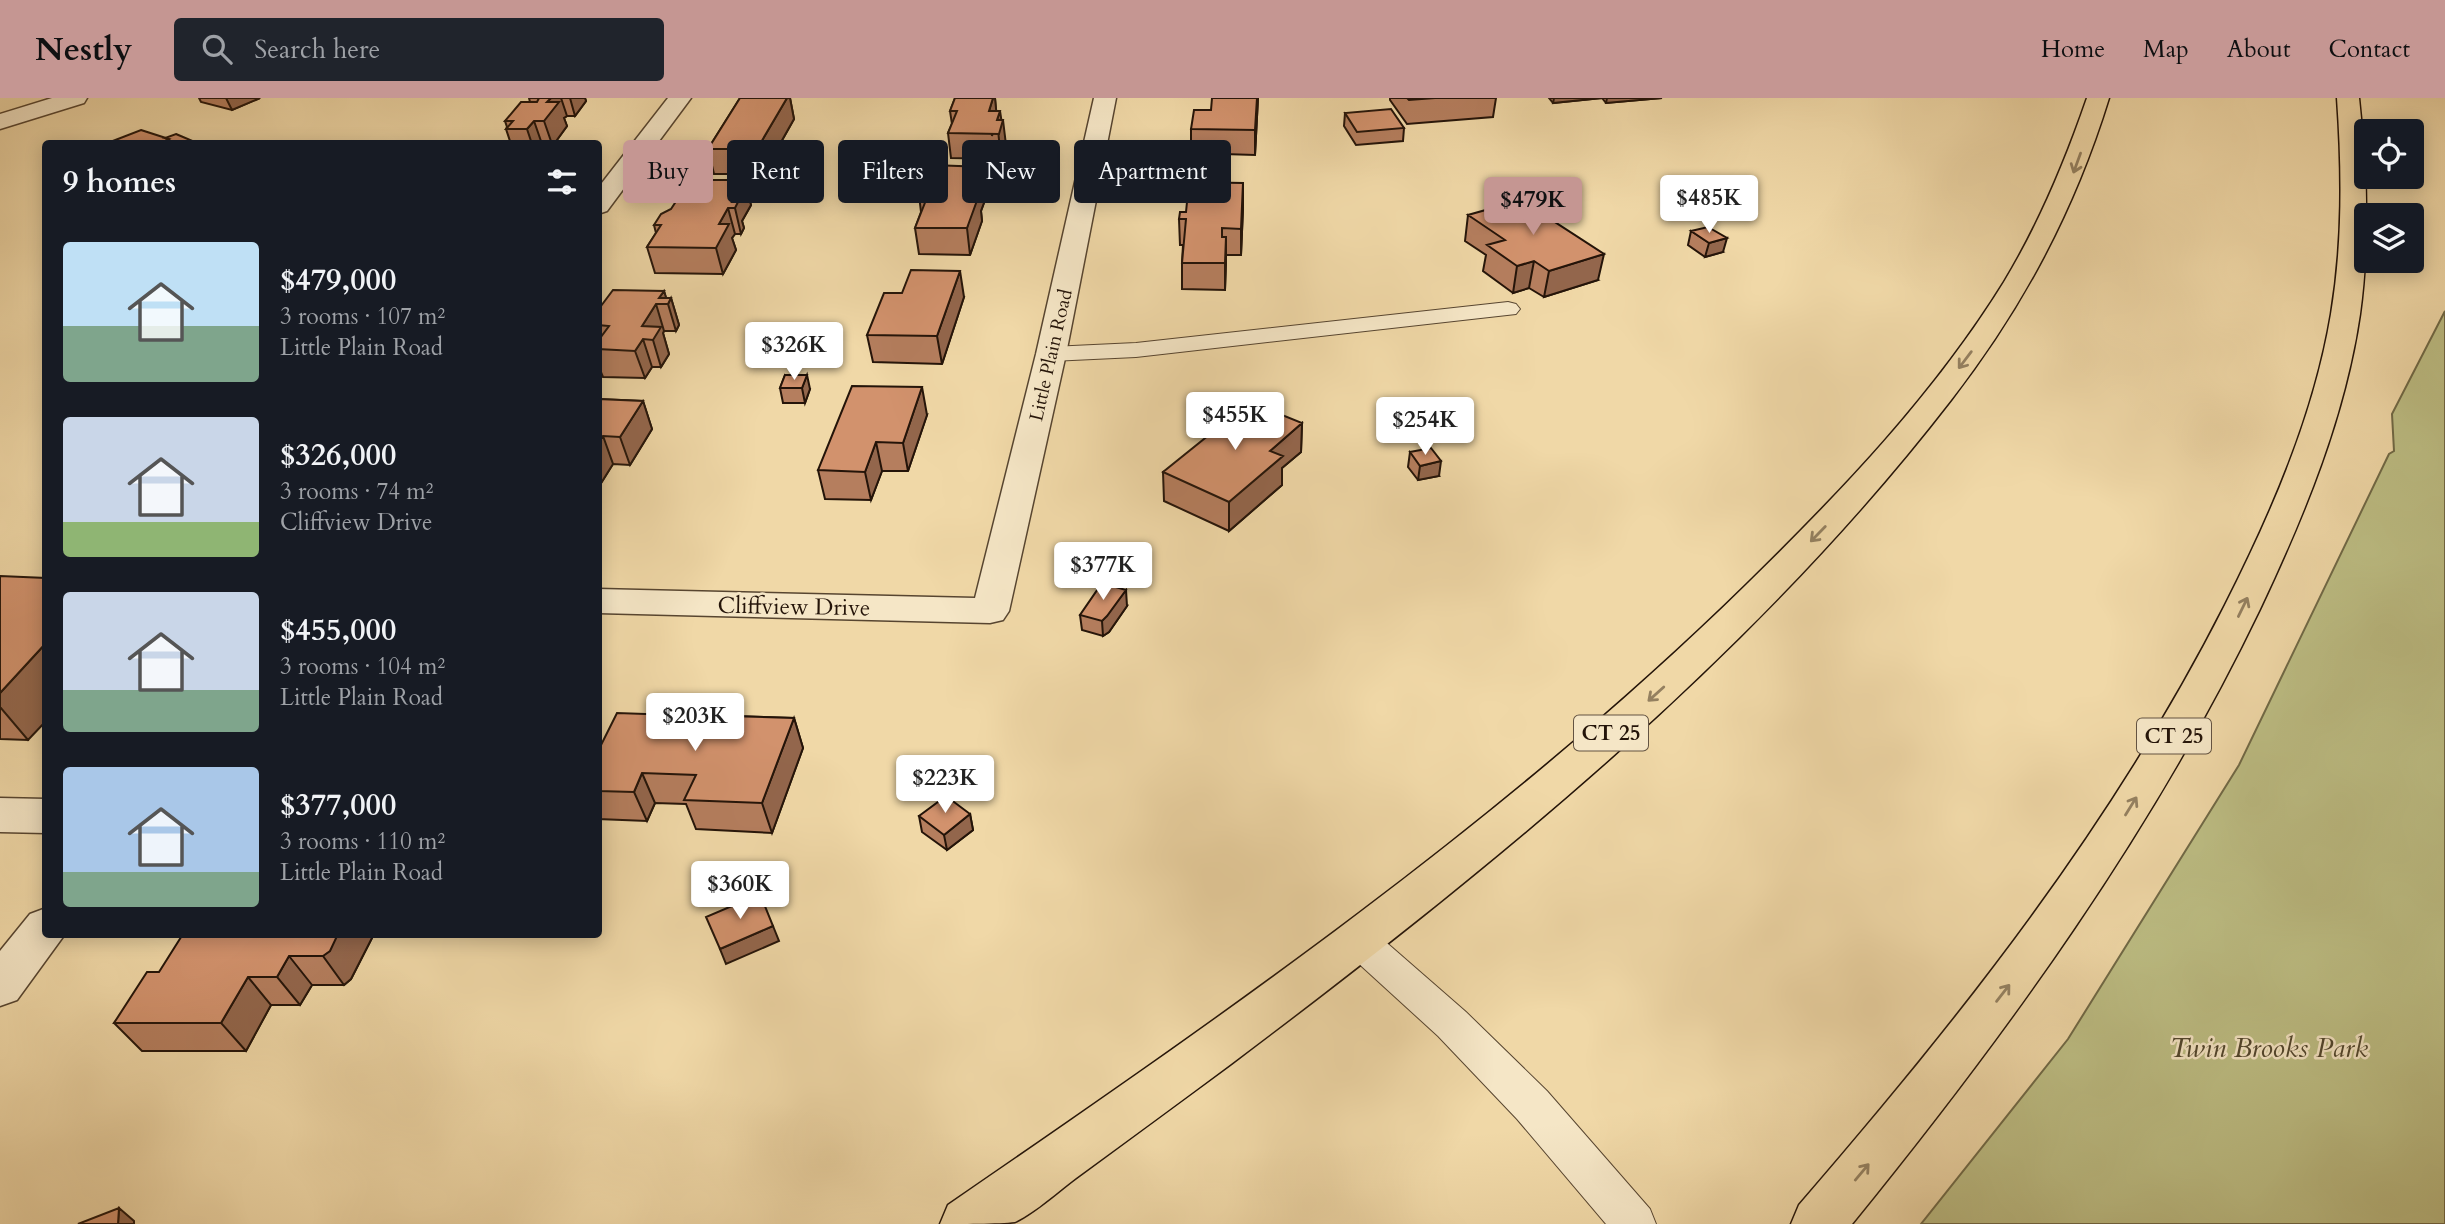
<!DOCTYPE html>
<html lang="en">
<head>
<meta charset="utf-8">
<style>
  :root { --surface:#171b24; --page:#20242c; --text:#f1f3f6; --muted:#9ea1a6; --accent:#c59692 }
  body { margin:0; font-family:Cardo,serif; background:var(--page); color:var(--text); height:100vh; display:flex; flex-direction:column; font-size:26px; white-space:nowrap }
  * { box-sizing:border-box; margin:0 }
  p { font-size:23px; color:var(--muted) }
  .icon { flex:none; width:38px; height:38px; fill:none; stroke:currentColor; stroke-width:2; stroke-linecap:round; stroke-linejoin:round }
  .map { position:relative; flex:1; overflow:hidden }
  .drawer { position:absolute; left:42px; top:42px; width:560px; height:798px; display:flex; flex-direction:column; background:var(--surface); border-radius:7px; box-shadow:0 4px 18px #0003 }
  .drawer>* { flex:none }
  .banner { position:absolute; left:623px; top:42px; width:665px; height:63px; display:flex; gap:14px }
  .fabs { position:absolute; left:2354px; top:21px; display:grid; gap:14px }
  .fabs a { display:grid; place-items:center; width:70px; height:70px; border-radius:7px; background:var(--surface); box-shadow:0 4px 18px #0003; font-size:35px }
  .price { position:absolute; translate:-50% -60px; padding:0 16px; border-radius:7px; background:#fff; color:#222; font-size:23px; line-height:46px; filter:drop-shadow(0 2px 4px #0008) }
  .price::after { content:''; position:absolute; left:50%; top:42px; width:21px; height:16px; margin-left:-10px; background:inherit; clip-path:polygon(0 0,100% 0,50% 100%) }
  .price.active { background:var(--accent); color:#111 }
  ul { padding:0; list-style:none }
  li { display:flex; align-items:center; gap:21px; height:175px; padding:0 21px }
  li span { display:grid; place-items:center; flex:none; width:196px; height:140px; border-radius:7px; color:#555 }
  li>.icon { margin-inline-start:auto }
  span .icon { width:84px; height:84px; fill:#fffc; stroke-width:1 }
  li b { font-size:30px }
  h2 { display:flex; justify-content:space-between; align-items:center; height:84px; padding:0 21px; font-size:30px }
  .tag { padding:0 24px; border-radius:7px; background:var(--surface); box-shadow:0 4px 18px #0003; font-size:24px; line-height:63px }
  .tag.active { background:var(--accent); color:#111 }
  header { display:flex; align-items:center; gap:42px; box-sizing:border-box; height:98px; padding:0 35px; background:var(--accent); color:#111 }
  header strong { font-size:33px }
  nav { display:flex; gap:38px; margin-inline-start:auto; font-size:24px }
  .search { width:490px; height:63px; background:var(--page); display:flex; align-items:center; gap:18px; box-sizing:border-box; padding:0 24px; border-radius:7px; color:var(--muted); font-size:26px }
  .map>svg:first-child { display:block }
  .green { fill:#bdbe84; stroke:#706946; stroke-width:2 }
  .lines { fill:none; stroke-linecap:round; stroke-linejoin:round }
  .lane-casing { stroke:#574530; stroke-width:2 }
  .street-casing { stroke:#574530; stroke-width:3 }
  .highway-casing { stroke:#241409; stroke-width:3 }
  .lane { fill:#f5e6c6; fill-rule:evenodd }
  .street { fill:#f5e6c6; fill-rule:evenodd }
  .highway { fill:#f0d8a7; fill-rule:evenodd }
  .wall { fill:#b57e5e; stroke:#241409; stroke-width:2 }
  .shaded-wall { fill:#93664c; stroke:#241409; stroke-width:2 }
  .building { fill:#d2926d; stroke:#241409; stroke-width:2 }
  .oneway { stroke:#948060 }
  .labels { text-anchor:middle; stroke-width:5; stroke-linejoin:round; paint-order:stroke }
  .far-street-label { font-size:19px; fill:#241409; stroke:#f5e6c6 }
  .shield { fill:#f5e6c6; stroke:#635342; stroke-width:2 }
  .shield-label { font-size:21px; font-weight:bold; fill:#241409 }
  .street-label { font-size:23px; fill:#241409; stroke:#f5e6c6 }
  .near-park-label { font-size:28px; font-style:italic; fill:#52472e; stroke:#f5e6c6 }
</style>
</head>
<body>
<header>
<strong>Nestly</strong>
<div class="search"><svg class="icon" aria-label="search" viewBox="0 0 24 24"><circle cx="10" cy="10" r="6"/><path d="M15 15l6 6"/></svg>Search here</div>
<nav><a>Home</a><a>Map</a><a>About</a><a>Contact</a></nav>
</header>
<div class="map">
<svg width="2445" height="1126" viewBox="0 0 2445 1126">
  <rect width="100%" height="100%" fill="#f0d8a7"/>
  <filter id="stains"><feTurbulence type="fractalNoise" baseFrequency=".00286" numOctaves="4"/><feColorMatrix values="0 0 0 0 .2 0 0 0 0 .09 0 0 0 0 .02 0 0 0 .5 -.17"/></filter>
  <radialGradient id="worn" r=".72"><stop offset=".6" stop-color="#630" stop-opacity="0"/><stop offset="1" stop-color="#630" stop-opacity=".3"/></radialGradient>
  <path class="green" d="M2445 213V1126H1921L2068 941 2239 667 2389 356 2394 353 2392 316Z"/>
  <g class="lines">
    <defs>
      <path id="lane" d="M1508 204 1516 206 1520 211 1516 216 1136 259 1051 263 1042 261 1039 256 1042 251 1051 249 1136 245Z
        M1359 827 1372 832 1466 914 1547 993 1650 1111 1656 1126H1606L1517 1021 1438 938 1346 854 1340 843 1346 832Z"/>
      <path id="street" d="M52 0H87L84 5 0 31V16Z
        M668 0H691L607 113 598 116V90Z
        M1094 0H1116L1066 256 1009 513 1003 522 990 525 598 515V491L975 500 1036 256Z
        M0 700 46 701V735L0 734Z
        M46 810V836H65L17 902 0 908V853L30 816Z"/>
      <path id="highway" d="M2087 0H2109C2074 113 2023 209 1951 302 1751 561 1491 770 1231 966 1180 1004 1128 1042 1076 1080 1057 1094 1036 1114 1015 1124 1000 1126 958 1126 940 1126L948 1107C1226 916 1505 723 1747 486 1841 394 1934 297 2004 184 2039 126 2065 64 2087 0Z
        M2337 0H2359C2367 72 2370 144 2360 216 2345 319 2304 418 2260 511 2153 734 2008 934 1852 1126H1791L1799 1107C1960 921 2113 728 2225 507 2271 416 2314 318 2331 216 2343 144 2342 72 2337 0Z"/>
    </defs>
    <use href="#lane" class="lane-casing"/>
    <use href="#street" class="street-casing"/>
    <use href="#highway" class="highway-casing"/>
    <use href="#lane" class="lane"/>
    <use href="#street" class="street"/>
    <use href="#highway" class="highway"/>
  </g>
  <path class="wall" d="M199 0H260L232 12 201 4Z
    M529 0H585L586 3 575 18H567L564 20 567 28 554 46H511L506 31 507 29 505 23 530 4Z
    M740 0H790L794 21 763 76H714L708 51Z
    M955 0H995L996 13 1001 22 1006 47 1001 61 951 60 948 35 952 26 950 13Z
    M1258 0 1255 57 1191 55V31Z
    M1390 0H1496L1493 19 1407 26 1390 2Z
    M1549 0H1662L1606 5 1602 0 1553 5Z
    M1345 15 1404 30 1403 43 1356 47 1344 28Z
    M984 69 988 94 981 113 982 123 970 157 919 156 915 130 921 114 919 97Z
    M744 82 751 107 742 123 744 130 741 136H735L732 140 736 152 723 176 655 175 647 149 656 135 654 127Z
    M1243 110 1241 157H1226L1225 192 1182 191V165L1183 147H1180L1179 121 1186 114Z
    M1468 117 1598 182 1544 199 1529 190 1513 195 1483 173 1486 157 1465 143Z
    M1691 133 1723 154 1705 159 1688 147Z
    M664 193 666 200H671L679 227 676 233H664L663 235 669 256 661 269H652L645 280 603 279 598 267V212Z
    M902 195 964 199 942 266 873 264 867 237Z
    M785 277 810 291 805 305H783L780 290Z
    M598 301 643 303 652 331 630 367 613 366 598 390Z
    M927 317 908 373H882L871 402 825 401 818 372Z
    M1302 325 1301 354 1282 370V387L1229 433 1164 403 1163 374Z
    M1410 354 1439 378 1418 382 1408 369Z
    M0 478 28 642 0 641Z
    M1127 508 1109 534 1103 538 1082 532 1080 517Z
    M703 618H734L794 620 803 650 772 735 696 731 686 706 655 705 647 723 598 721V653Z
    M970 716 973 732 947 752 922 734 919 718Z
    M374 836 351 881 344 887H312L300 907H271L246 953H142L114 925 159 874Z"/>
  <path class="shaded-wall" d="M226 0H260L232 12Z
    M551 0H561L567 18 564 20 567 28 554 46H552L544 23 547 4Z
    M570 0H585L586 3 575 18Z
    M787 0H790L794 21 763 76 757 51Z
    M993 0H995L997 21 992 38 989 13Z
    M1257 0H1258L1255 57V32Z
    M1554 0H1602L1553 5Z
    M1607 0H1662L1606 5Z
    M1000 13 1002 26 1003 22 1006 47 1001 61 997 22Z
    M534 23 542 46H532L527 31Z
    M169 41 171 46H159Z
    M984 69 988 94 981 113 982 123 970 157 967 130 974 97Z
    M744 82 751 107 742 123 744 130 741 136 735 110 732 104Z
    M1243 85V110L1241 157V131Z
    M728 110 735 136 732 140 736 152 723 176 716 150 719 126Z
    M1226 139V166L1225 192V165Z
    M1727 140 1723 154 1705 159 1709 145Z
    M1604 156 1598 182 1544 199 1549 173Z
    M1534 163 1529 190 1513 195 1517 168Z
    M960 173 964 199 942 266 937 238Z
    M664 193 668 206 671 200 679 227 676 233 668 206 659 200Z
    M656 206 664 233 663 235 669 256 661 269 653 242 642 228Z
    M643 241 652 269 645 280 635 253Z
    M807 277 810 291 805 305 802 290Z
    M922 289 927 317 908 373 903 345Z
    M643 303 652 331 630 367 620 339Z
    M1302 325 1301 354 1282 370V387L1229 433V404L1270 353Z
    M603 338 613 366 598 390V345Z
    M876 344 882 373 871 402 865 374Z
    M1441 363 1439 378 1418 382 1420 368Z
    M1126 492 1127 508 1109 534 1103 538 1102 523Z
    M46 545V623L28 642 0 609V595Z
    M794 620 803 650 772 735 762 705Z
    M642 675 655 705 647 723 634 694Z
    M970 716 973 732 947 752 944 737Z
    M773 828 779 843 726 866 720 851Z
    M338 836H374L351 881 344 887 323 858Z
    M289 858 312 887 300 907 277 879Z
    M248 879 271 907 246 953 221 925Z
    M119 1110 134 1123V1126H118Z"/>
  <path class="building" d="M539 0H551L547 4H559L544 23H534L527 31H506L513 23H505L521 4H537Z
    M740 0H787L757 51H708Z
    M955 0H993L989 13H1000L997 22H1003L999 36 948 35 957 13H950Z
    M1212 0H1257L1255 32 1191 31 1194 12H1211Z
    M1407 0H1435L1409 2Z
    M1391 11 1404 30 1357 34 1345 15Z
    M141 32 169 41 159 46H105Z
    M176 36 195 44 191 46H171L169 41 165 40Z
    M932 67 984 69 974 97H979L967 130H915L928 97H919Z
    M690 82H744L732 104H738L735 110H728L719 126H729L716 150 647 149 661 127H654L661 116 671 111Z
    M1189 84 1243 85 1241 131 1222 130V139H1226L1225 165H1182L1186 121H1179L1180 114H1186Z
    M1521 102 1604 156 1549 173 1534 163 1517 168 1487 147 1505 142 1468 117Z
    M1708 129 1727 140 1709 145 1691 133Z
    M911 172 960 173 937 238 867 237 884 195H902Z
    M613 192 664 193 659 200H671L668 206H656L642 228 661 229 653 242 643 241 635 253 598 251V243L609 228 598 227V212Z
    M785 277H807L802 290H780Z
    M852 288 922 289 903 345 876 344 865 374 818 372Z
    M598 301 643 303 620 339 603 338 598 345Z
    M1250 304 1302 325 1270 353 1283 358 1229 404 1163 374Z
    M1431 350 1441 363 1420 368 1410 354Z
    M0 478 46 480V545L0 595Z
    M1102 485 1126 492 1107 518 1102 523 1080 517Z
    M706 610 732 611 729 618 794 620 762 705 684 702 696 677 642 675 634 694 598 693V653L617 615 703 618Z
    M946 698 970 716 944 737 919 718Z
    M760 796 773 828 720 851 706 819Z
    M183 836H338L330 853 323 858H289L277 879H248L221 925H114L147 874H159Z
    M119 1110 118 1126H78Z"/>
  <defs><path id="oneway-shaft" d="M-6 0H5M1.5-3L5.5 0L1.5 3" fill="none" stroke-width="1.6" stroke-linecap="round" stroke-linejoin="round" transform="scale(1.75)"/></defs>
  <g class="oneway">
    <use href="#oneway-shaft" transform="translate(2077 65) rotate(110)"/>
    <use href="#oneway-shaft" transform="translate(1965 262) rotate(127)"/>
    <use href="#oneway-shaft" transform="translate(1818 436) rotate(134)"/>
    <use href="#oneway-shaft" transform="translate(2243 509) rotate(-64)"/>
    <use href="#oneway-shaft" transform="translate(1656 596) rotate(138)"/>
    <use href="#oneway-shaft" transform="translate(2131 708) rotate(-58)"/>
    <use href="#oneway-shaft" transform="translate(2003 895) rotate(-52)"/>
    <use href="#oneway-shaft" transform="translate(1862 1074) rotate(-50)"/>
  </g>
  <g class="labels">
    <g class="far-street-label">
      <text transform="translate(1050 257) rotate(-77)" y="7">Little Plain Road</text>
    </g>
    <g class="shield">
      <rect x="1574" y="617.5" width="74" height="35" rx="5"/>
      <rect x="2137" y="620.5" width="74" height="35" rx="5"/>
    </g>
    <g class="shield-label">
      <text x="1611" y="642">CT 25</text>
      <text x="2174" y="645">CT 25</text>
    </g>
    <g class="street-label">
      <text transform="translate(794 508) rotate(1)" y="8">Cliffview Drive</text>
    </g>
    <g class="near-park-label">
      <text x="2269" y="959">Twin Brooks Park</text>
    </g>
  </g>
  <rect width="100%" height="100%" filter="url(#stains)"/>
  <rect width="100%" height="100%" fill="url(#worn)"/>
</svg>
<div class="fabs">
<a><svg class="icon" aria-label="locate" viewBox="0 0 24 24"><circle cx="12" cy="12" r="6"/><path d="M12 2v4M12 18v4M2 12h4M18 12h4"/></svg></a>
<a><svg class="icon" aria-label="layers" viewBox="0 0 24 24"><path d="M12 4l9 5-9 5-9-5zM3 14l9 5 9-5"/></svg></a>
</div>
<b class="price" style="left:1709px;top:137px">$485K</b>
<b class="price active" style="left:1533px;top:139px">$479K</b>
<b class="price" style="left:794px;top:284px">$326K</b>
<b class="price" style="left:1235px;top:354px">$455K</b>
<b class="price" style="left:1425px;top:359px">$254K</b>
<b class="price" style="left:1103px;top:504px">$377K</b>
<b class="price" style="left:695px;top:655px">$203K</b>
<b class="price" style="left:945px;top:717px">$223K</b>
<b class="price" style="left:740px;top:823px">$360K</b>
<div class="banner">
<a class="tag active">Buy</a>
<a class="tag">Rent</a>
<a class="tag">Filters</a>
<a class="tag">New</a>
<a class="tag">Apartment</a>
</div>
<section class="drawer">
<h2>9 homes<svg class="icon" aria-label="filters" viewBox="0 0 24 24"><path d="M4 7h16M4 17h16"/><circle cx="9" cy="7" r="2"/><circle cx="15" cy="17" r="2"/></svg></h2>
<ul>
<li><span style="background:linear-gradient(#bfe0f5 60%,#7fa58c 0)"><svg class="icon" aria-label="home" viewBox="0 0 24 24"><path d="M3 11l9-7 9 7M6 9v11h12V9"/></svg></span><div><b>$479,000</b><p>3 rooms · 107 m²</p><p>Little Plain Road</p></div></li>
<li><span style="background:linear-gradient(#c9d6e8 75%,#8fb573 0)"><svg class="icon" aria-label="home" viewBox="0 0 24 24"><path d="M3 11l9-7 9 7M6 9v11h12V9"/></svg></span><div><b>$326,000</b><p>3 rooms · 74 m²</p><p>Cliffview Drive</p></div></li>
<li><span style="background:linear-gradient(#c9d6e8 70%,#7fa58c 0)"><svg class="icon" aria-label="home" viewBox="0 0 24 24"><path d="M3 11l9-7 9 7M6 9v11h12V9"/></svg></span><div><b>$455,000</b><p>3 rooms · 104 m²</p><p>Little Plain Road</p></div></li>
<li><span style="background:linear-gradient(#a9c7e8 75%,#7fa58c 0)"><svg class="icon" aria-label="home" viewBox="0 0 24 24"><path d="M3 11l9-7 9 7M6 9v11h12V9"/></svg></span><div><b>$377,000</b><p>3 rooms · 110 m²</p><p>Little Plain Road</p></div></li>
</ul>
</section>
</div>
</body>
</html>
